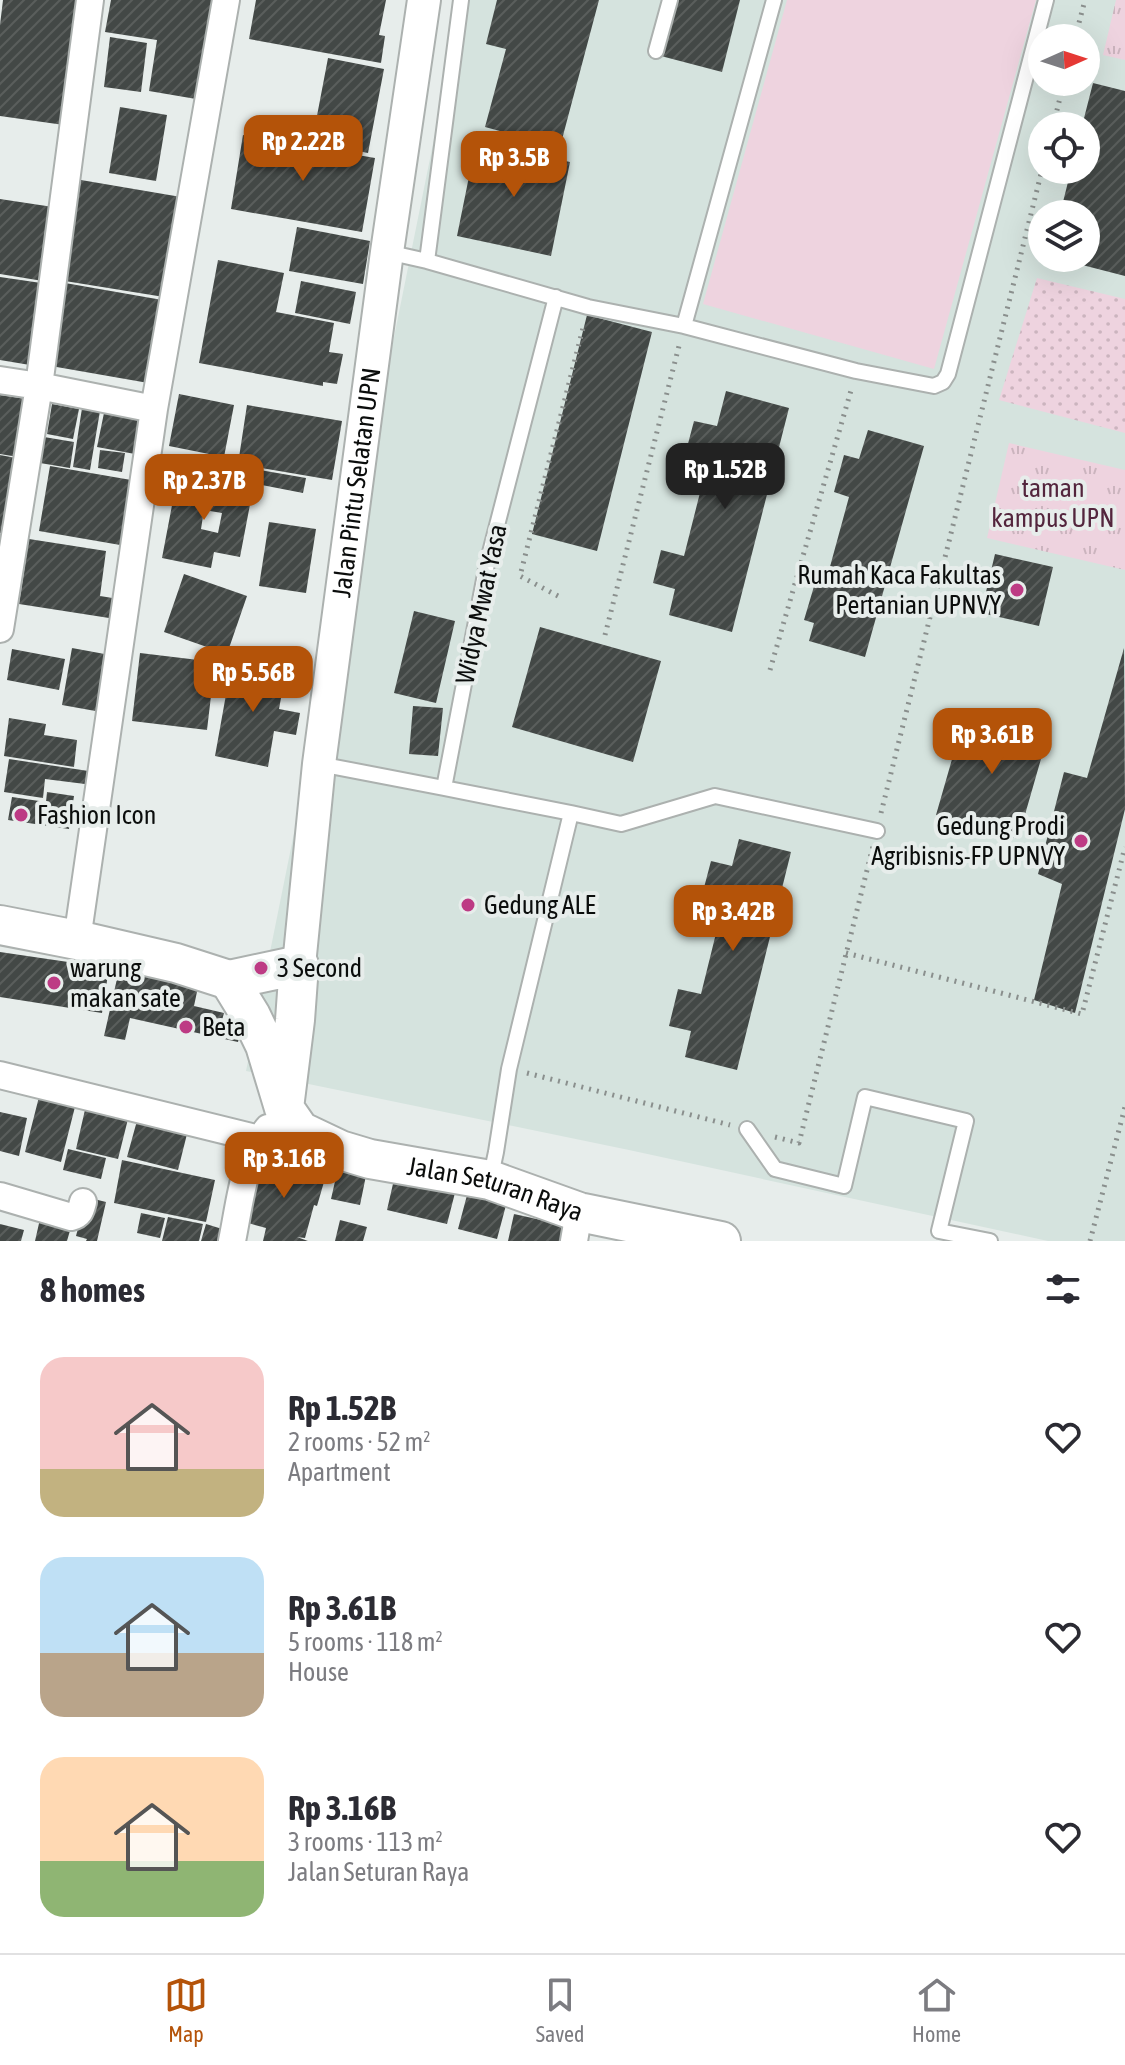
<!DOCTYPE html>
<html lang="en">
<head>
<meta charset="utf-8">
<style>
  :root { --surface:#fff; --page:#f2f2f3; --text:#2b2b33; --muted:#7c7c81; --line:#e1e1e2; --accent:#b45309 }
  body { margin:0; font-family:"Asap Condensed",sans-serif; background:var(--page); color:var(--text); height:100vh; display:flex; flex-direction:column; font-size:30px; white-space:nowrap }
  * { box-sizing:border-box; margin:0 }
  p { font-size:26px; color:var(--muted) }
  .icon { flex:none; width:44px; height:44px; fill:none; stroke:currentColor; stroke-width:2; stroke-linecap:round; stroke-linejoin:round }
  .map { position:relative; height:1241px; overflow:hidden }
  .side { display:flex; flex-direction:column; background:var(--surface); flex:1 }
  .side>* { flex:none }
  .needle { width:52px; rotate:87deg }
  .buttons { position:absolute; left:1028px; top:24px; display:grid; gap:16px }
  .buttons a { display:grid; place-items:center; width:72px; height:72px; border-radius:50%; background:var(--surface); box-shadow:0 8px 32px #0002; font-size:40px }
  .price { position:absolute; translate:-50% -68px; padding:0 18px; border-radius:16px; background:var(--accent); color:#fff; font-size:26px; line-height:52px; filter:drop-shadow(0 2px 4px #0008) }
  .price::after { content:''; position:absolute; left:50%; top:48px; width:24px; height:18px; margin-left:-12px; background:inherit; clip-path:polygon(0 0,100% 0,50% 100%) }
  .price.on { background:#222; color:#fff }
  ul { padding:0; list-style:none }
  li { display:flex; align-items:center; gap:24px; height:200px; padding:0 40px }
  li span { display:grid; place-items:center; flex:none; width:224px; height:160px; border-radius:24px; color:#555 }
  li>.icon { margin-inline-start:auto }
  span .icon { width:96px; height:96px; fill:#fffc; stroke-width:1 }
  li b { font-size:34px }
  h2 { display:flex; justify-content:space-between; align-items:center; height:96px; padding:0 40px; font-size:34px }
  .dock { display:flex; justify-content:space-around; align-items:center; height:112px; border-top:2px solid var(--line); background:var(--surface); font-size:22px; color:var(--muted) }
  .dock a { display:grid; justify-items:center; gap:4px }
  .dock .on { color:var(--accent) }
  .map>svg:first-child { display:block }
  .built { fill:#d5e3de; fill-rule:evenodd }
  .grass { fill:url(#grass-dots) }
  .park { fill:url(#park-tufts) }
  .pitch { fill:#eed3df }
  .building { fill:url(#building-hatch); fill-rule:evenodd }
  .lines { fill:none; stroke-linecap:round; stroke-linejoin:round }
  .service-casing { stroke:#acb1af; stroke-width:18 }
  .minor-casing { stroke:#acb1af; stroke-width:30 }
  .tertiary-casing { stroke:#acb1af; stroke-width:36 }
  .secondary-casing { stroke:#acb1af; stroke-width:42 }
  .path { stroke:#8a8f8d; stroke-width:5; stroke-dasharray:2 6; stroke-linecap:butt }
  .service { stroke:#fff; stroke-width:14 }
  .minor { stroke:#fff; stroke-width:26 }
  .tertiary { stroke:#fff; stroke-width:32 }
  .secondary { stroke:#fff; stroke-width:38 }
  .poi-dot { fill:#bd3b84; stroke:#e7edeb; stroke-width:3 }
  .labels { text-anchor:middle; stroke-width:8; stroke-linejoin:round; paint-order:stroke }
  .street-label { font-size:26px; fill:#0b0d0c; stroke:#e7edeb }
  .park-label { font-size:26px; fill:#53253d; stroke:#e7edeb }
  .poi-label { font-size:26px; fill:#0b0d0c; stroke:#e7edeb; text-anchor:start }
</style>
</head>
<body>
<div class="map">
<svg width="1125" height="1241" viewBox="0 0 1125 1241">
  <defs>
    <pattern id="grass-dots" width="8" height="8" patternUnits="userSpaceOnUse" patternTransform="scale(2)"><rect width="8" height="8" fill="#eed3df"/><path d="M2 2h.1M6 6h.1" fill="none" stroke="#cbb4be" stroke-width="1.8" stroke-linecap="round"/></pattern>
    <pattern id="park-tufts" width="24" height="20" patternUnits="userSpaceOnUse" patternTransform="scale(2)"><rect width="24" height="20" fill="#eed3df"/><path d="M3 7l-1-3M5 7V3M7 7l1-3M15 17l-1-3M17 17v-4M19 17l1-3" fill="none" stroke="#cbb4be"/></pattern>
    <pattern id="building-hatch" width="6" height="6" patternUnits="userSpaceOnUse" patternTransform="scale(2)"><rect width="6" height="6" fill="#434846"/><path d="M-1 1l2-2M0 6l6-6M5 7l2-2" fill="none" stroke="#5a5e5c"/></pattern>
  </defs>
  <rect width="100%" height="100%" fill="#e7edeb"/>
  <path class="built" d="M462 0H1125V1241H1048L629 1150 246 1071ZM1042 38H1086V82H1042ZM1042 126H1086V170H1042ZM1042 214H1086V258H1042Z"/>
  <path class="grass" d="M1037 278 1125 299V433L999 400Z"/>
  <path class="park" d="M1116 0H1125V60L1103 55Z
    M1009 443 1125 470V570L987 538Z"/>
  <path class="pitch" d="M787 0H1036L934 369 703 304Z"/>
  <path class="building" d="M3 0H81L64 125 0 116V25Z
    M111 0H218L202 100 149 91 157 40 105 32Z
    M256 0H386L379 35 385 36 381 63 249 39Z
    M497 0H599L560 147 485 127 506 49 486 44Z
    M675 0H740L722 72 661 56Z
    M110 37 147 43 141 92 104 87Z
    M328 58 384 69 368 153 312 142Z
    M1093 83 1125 91V276L1059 259 1086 258V214H1060L1071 170H1086V126H1082Z
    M120 107 167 115 156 181 109 173Z
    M243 135 375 158 362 232 231 209Z
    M476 142 570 162 551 256 457 236Z
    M81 180 181 197 164 297 65 281Z
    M0 199 53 207 43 281 0 274Z
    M297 227 370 241 363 284 289 271Z
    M218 260 284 273 276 312 334 323 329 352 343 354 337 384 323 382V386L199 363Z
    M0 277 48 284 36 366 0 360Z
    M301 281 356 292 350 324 295 313Z
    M65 283 168 301 154 384 51 366Z
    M587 315 652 332 597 551 532 534Z
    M726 391 789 408 732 632 669 615 675 589 653 583 661 550 684 556 708 461 685 455 694 421 717 426Z
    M179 394 234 405 224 457 169 446Z
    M0 395 33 400 24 458 0 454Z
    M52 404 79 409 73 439 47 434Z
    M247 405 342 421 332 480 238 464Z
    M82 408 100 411 90 470 73 467Z
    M104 413 142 420 135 454 97 447Z
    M868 430 924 446 865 657 809 641 814 623 804 620 815 583 825 585 849 497 834 492 844 455 859 459Z
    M44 437 74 442 70 468 40 463Z
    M100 450 125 453 122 472 98 468Z
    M0 455 16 458 4 533H0Z
    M50 466 137 481 126 546 39 531Z
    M249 468 306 478 303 493 246 482Z
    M162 477 252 494 240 557 214 552 211 568 162 558 173 500 158 498ZM204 510 222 513 218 533 201 529Z
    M269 522 316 529 306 593 259 586Z
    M29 539 106 551 100 596 125 600 122 620 19 604Z
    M995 554 1053 567 1039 626 981 613Z
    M184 574 247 596 227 654 164 632Z
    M414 611 455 621 436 703 394 693Z
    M540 627 661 661 633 762 512 727Z
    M72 648 110 655 101 712 62 705Z
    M1124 648 1125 809 1075 1013 1034 1000 1062 884 1038 874 1064 772 1087 778Z
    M12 649 65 659 59 690 7 680Z
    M140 653 215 662 207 730 132 721Z
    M232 661 286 671 279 709 300 713 296 735 274 731 268 767 215 756Z
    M413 706 443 708 438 756 409 754Z
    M965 714 1047 738 1018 839 936 815Z
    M9 718 46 724 44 735 77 740 74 767 4 756Z
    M9 759 95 772 93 785 45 779 43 798 4 792Z
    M47 792 74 796 69 829 8 820 12 797 46 802Z
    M739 839 791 852 737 1070 685 1057 691 1031 669 1026 678 989 701 994 723 905 701 899 711 861 732 866Z
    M0 952 109 968 102 1013 0 997Z
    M119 970 198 987 194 1006 224 1013 221 1024 241 1029 238 1042 130 1018 125 1040 104 1036Z
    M41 1089 77 1099 61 1162 25 1152Z
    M87 1101 130 1111 118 1159 76 1149Z
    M0 1112 27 1118 19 1156 0 1151Z
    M138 1117 188 1130 178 1170 127 1157Z
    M270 1138 316 1152 311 1169 265 1155Z
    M68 1149 106 1158 101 1179 63 1170Z
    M341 1155 369 1161 360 1205 331 1199Z
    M260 1156 326 1175 317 1206 314 1205 305 1238 297 1237 308 1241H263L266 1228 248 1223 256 1189 251 1188Z
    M122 1160 215 1180 206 1222 114 1203Z
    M395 1175 456 1189 447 1224 387 1210Z
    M470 1184 509 1194 497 1239 458 1229Z
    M86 1197 106 1202 97 1241H86L87 1239 76 1236Z
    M141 1213 165 1218 160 1238 137 1233Z
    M514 1214 564 1225 561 1241H508Z
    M168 1217 203 1224 199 1241H162Z
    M40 1219 71 1227 67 1241H35Z
    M340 1220 367 1227 363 1241H335Z
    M0 1224 24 1230 21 1241H0Z
    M206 1224 232 1232 230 1241H201Z"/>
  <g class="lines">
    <defs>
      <path id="service" d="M656 51 670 0
        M387 252 427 261 588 307 684 326 856 371 934 386 943 382 948 374 1046 0
        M427 261 461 0
        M556 297 487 564 444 788 571 813
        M684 326 774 0
        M319 764 444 788
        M747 1129 775 1169 844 1186 865 1097 966 1121 939 1231 990 1241
        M490 1180 496 1152 509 1069 571 813 621 824 715 796 877 831"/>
      <path id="minor" d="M0 380 39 386 154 409
        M0 629 39 386 90 0
        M77 940 154 409 226 0
        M0 1075 259 1139
        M0 1196 71 1217C80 1215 81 1210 83 1202
        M232 1241C240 1203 243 1158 268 1128
        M574 1241 579 1212"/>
      <g id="tertiary">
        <path id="s1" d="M299 965 319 764 387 252 424 0"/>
      </g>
      <g id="secondary">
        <path d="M0 925 77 940 176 963 229 980"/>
        <path id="s2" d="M284 1108 295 1020 299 965 229 980 251 1016 265 1045 284 1108 300 1131 340 1150 370 1159 490 1180 579 1212 721 1241"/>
      </g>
    </defs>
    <use href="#service" class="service-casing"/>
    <use href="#minor" class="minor-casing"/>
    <use href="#tertiary" class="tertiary-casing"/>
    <use href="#secondary" class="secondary-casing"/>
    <path class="path" d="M1075 38 1085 0
      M1053 126 1064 82
      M558 596 520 576 584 324
      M605 635 680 342
      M770 670 852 387
      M881 813 1042 170
      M846 953 1082 1014 1125 847
      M527 1073 730 1125
      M775 1137 799 1143 873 846
      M1090 1241 1125 1107"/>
    <use href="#service" class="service"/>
    <use href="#minor" class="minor"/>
    <use href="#tertiary" class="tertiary"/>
    <use href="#secondary" class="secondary"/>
  </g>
  <g class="poi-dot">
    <circle cx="1017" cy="590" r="8"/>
    <circle cx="21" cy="815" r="8"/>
    <circle cx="1081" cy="841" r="8"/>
    <circle cx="468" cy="905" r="8"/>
    <circle cx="261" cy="968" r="8"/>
    <circle cx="54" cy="983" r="8"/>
    <circle cx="186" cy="1027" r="8"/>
  </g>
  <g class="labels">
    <g class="street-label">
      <text dy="9" stroke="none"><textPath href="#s1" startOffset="486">Jalan Pintu Selatan UPN</textPath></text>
      <text transform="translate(481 604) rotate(-78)" y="9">Widya Mwat Yasa</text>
      <text dy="9" stroke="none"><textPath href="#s2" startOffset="588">Jalan Seturan Raya</textPath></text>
    </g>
    <g class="park-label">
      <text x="1053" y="497">taman<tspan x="1053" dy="30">kampus UPN</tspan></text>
    </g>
    <g class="poi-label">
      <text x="1001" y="584" text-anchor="end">Rumah Kaca Fakultas<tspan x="1001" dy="30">Pertanian UPNVY</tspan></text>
      <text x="37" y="824">Fashion Icon</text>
      <text x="1065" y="835" text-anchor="end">Gedung Prodi<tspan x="1065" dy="30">Agribisnis-FP UPNVY</tspan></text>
      <text x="484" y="914">Gedung ALE</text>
      <text x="70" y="977">warung<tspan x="70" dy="30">makan sate</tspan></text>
      <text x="277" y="977">3 Second</text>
      <text x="202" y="1036">Beta</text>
    </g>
  </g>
</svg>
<div class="buttons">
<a><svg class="needle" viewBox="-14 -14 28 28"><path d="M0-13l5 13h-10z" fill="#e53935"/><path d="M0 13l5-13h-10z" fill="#7c7c81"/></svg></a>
<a><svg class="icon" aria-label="locate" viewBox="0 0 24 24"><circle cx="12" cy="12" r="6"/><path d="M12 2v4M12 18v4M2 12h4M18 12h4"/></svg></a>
<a><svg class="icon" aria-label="layers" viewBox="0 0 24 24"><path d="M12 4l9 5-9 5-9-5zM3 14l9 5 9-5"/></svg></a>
</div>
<b class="price" style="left:303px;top:183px">Rp 2.22B</b>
<b class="price" style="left:514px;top:199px">Rp 3.5B</b>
<b class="price on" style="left:725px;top:511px">Rp 1.52B</b>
<b class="price" style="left:204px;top:522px">Rp 2.37B</b>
<b class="price" style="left:253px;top:714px">Rp 5.56B</b>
<b class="price" style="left:992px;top:776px">Rp 3.61B</b>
<b class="price" style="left:733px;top:953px">Rp 3.42B</b>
<b class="price" style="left:284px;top:1200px">Rp 3.16B</b>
</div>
<section class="side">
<h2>8 homes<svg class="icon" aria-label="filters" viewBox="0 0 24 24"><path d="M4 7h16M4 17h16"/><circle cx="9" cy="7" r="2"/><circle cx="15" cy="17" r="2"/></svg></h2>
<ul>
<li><span style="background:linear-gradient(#f6c9c9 70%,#c2b280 0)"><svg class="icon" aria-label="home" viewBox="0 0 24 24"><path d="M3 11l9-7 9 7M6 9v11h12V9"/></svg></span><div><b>Rp 1.52B</b><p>2 rooms · 52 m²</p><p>Apartment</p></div><svg class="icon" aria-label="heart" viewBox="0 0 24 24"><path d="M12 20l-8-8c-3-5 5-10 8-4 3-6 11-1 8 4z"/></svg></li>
<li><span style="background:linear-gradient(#bfe0f5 60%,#b9a48a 0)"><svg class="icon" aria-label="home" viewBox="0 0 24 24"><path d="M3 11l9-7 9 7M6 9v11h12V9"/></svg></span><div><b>Rp 3.61B</b><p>5 rooms · 118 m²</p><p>House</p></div><svg class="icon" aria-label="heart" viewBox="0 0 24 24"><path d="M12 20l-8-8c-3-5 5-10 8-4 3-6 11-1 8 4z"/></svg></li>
<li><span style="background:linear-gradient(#ffd9b3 65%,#8fb573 0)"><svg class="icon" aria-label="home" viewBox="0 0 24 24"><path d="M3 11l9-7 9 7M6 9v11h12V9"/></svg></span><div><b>Rp 3.16B</b><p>3 rooms · 113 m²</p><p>Jalan Seturan Raya</p></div><svg class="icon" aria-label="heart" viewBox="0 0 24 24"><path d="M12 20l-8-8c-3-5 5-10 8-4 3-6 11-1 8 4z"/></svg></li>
</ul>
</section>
<nav class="dock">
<a class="on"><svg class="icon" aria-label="map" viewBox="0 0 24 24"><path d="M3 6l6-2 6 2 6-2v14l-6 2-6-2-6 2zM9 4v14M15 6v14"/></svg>Map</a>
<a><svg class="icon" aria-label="saved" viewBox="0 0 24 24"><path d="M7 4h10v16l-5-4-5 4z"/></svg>Saved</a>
<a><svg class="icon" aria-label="home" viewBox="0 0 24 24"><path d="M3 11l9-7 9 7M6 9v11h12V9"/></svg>Home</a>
</nav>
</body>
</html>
